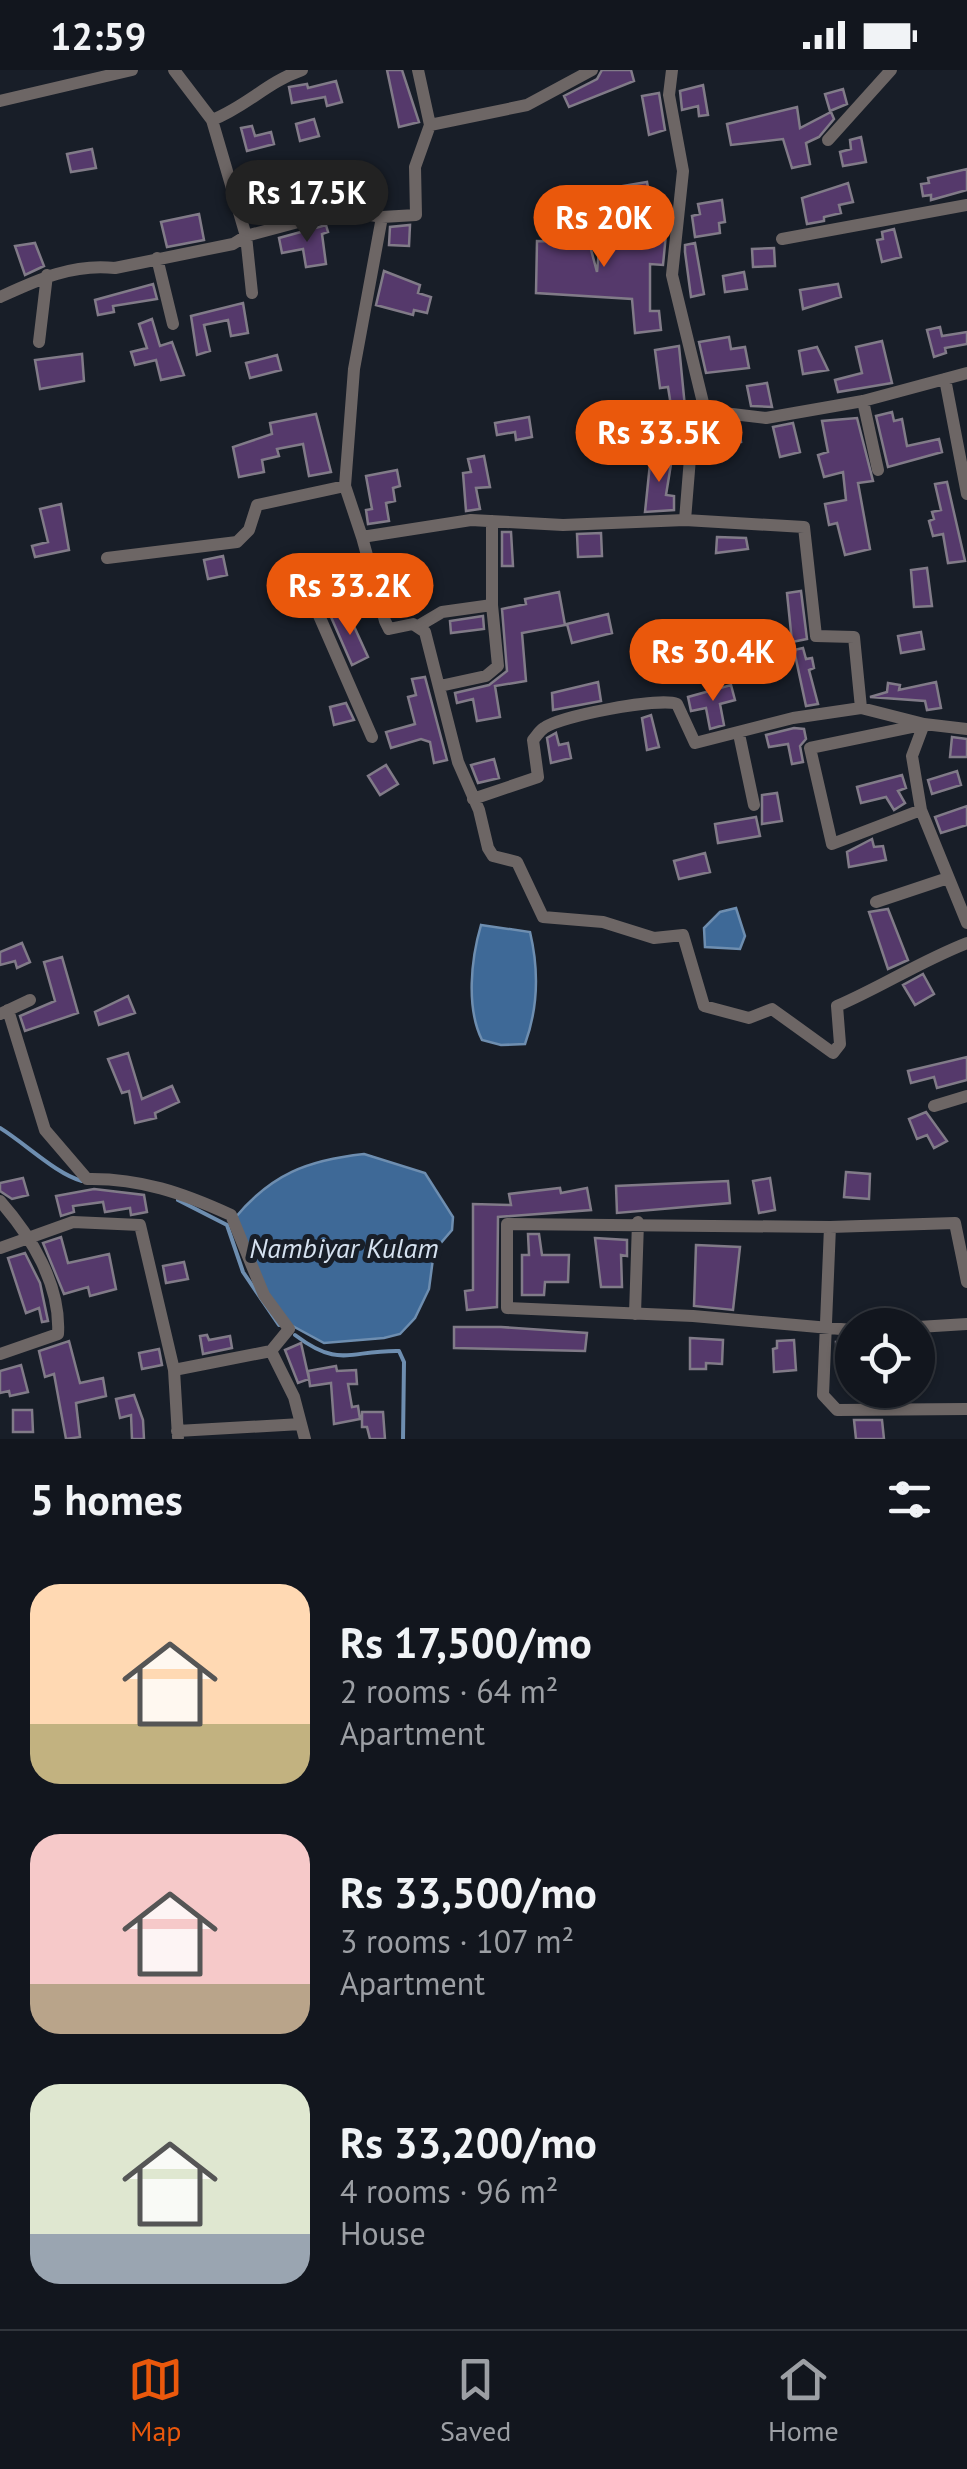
<!DOCTYPE html>
<html lang="en">
<head>
<meta charset="utf-8">
<style>
  :root { --surface:#12161e; --page:#1f232b; --text:#f1f3f6; --muted:#9c9fa4; --line:#31353c; --accent:#ea580c }
  body { margin:0; font-family:"PT Sans",sans-serif; background:var(--page); color:var(--text); height:100vh; display:flex; flex-direction:column; font-size:38px; white-space:nowrap }
  * { box-sizing:border-box; margin:0 }
  p { font-size:32px; color:var(--muted) }
  .icon { flex:none; width:55px; height:55px; fill:none; stroke:currentColor; stroke-width:2; stroke-linecap:round; stroke-linejoin:round }
  .map { position:relative; height:1369px; overflow:hidden }
  .drawer { display:flex; flex-direction:column; background:var(--surface); flex:1 }
  .drawer>* { flex:none }
  .controls { position:absolute; left:835px; top:1238px; display:grid; gap:20px }
  .controls a { display:grid; place-items:center; width:100px; height:100px; border-radius:50%; background:var(--surface); box-shadow:0 2px 8px #0004,0 0 0 2px var(--line); font-size:50px }
  .price { position:absolute; translate:-50% -85px; padding:0 22px; border-radius:35px; background:var(--accent); color:#fff; font-size:32px; line-height:65px; filter:drop-shadow(0 2px 5px #0008) }
  .price::after { content:''; position:absolute; left:50%; top:60px; width:30px; height:22px; margin-left:-15px; background:inherit; clip-path:polygon(0 0,100% 0,50% 100%) }
  .price.current { background:#222; color:#fff }
  ul { padding:0; list-style:none }
  li { display:flex; align-items:center; gap:30px; height:250px; padding:0 30px }
  li span { display:grid; place-items:center; flex:none; width:280px; height:200px; border-radius:30px; color:#555 }
  li>.icon { margin-inline-start:auto }
  span .icon { width:120px; height:120px; fill:#fffc; stroke-width:1 }
  li b { font-size:42px }
  h2 { display:flex; justify-content:space-between; align-items:center; height:120px; padding:0 30px; font-size:42px }
  .status { display:flex; justify-content:space-between; align-items:center; height:70px; padding:0 50px; background:var(--surface); direction:ltr }
  .status svg { height:28px; fill:currentColor }
  .tabs { display:flex; justify-content:space-around; align-items:center; height:140px; border-top:2px solid var(--line); background:var(--surface); font-size:28px; color:var(--muted) }
  .tabs a { display:grid; justify-items:center; gap:5px }
  .tabs .current { color:var(--accent) }
  .map>svg:first-child { display:block }
  .water { fill:#3e6997; stroke:#6e8eb0; stroke-width:2.5 }
  .lines { fill:none; stroke-linecap:round; stroke-linejoin:round }
  .stream { stroke:#6e8eb0; stroke-width:4 }
  .building { fill:#55396b; stroke:#817b88; stroke-width:2.5 }
  .minor { stroke:#6d6665; stroke-width:12 }
  .labels { text-anchor:middle; stroke-width:10; stroke-linejoin:round; paint-order:stroke }
  .water-label { font-size:28px; font-style:italic; fill:#d6e2f0; stroke:#181e28 }
</style>
</head>
<body>
<div class="status"><b>12:59</b><svg viewBox="0 0 49 12"><path d="M0 12V9h3v3zM5 12V6h3v6zM10 12V3h3v9zM15 12V0h3v12zM26 1h20v11H26zM47 4h2v5h-2z"/></svg></div>
<div class="map">
<svg width="967" height="1369" viewBox="0 0 967 1369">
  <rect width="100%" height="100%" fill="#181e28"/>
  <path class="water" d="M736 838 745 866 740 879 705 877 704 858 720 842Z
    M481 855 530 862C539 900 538 938 525 974L501 975 482 970C466 938 471 889 481 855Z
    M364 1084 425 1103 453 1147 452 1160 434 1181 429 1219 415 1248 400 1264 384 1268 324 1273 289 1254 277 1244 234 1149C271 1104 308 1090 364 1084Z"/>
  <g class="lines">
    <path class="stream" d="M0 1058C26 1074 56 1104 82 1111
      M178 1130 227 1155 243 1202 279 1255
      M295 1265C340 1299 349 1280 399 1281L404 1292 403 1369"/>
  </g>
  <path class="building" d="M387 0H402L419 52 399 57Z
    M602 0H631L634 11 569 37 564 26 597 9Z
    M336 11 342 32 327 36 325 27 292 33 289 17 307 14 308 18Z
    M703 15 708 45 699 46 698 36 682 40 680 21Z
    M843 19 847 34 830 41 825 24Z
    M659 23 665 60 649 65 642 26Z
    M797 37 800 58 831 42 834 49 819 67 806 73 810 94 792 98 783 69 731 75 727 54Z
    M314 49 319 66 300 71 296 54Z
    M252 56 255 66 271 62 274 74 247 81 241 58Z
    M861 67 866 92 843 96 840 82 851 79 850 70Z
    M92 79 96 98 71 102 67 84Z
    M967 99V120L931 130V125L923 126 921 114 929 113 928 108Z
    M647 112 650 129 620 135 617 117Z
    M848 113 853 132 839 135 841 143 824 147V151L807 154 802 128Z
    M295 121 297 130 305 129 307 139 282 146 277 125Z
    M722 130 725 152 719 153 720 163 695 167 692 146 700 144 698 134Z
    M199 144 204 170 167 177 161 152Z
    M326 155 328 162 322 164 326 194 306 197 303 179 282 183 279 168Z
    M410 155 409 176 389 175 390 157Z
    M585 157 597 202 601 159 666 164 663 195 650 194V241H659L661 260 635 263 632 229 536 223 537 171 578 172 575 160Z
    M894 159 901 187 882 192 877 170 883 169 882 162Z
    M35 173 44 196 25 205 15 176Z
    M695 173 704 224 691 227 685 182V175Z
    M774 178 775 196 753 197 752 179Z
    M384 201 420 215 418 223 431 227 427 243 414 240 413 245 376 235Z
    M744 202 747 219 725 222 723 206Z
    M153 214 157 229 113 236 114 242 98 245 95 230Z
    M838 214 841 227 803 239 800 220Z
    M243 233 248 263 231 266 228 250 204 255 210 281 197 285 191 246Z
    M152 249 160 276 172 272 184 305 161 310 156 290 135 295 131 282 147 278 139 254Z
    M940 257 942 266 967 262V274L945 278 946 283 934 287 927 260Z
    M729 267 731 279 745 277 749 298 706 303 699 272Z
    M882 271 892 313 838 322 835 310 862 303 856 277Z
    M679 276 685 337 693 336 699 357 675 361 668 317 660 318 655 280Z
    M817 277 828 300 803 304 799 281Z
    M82 284 84 311 40 319 35 290Z
    M277 285 281 300 250 308 246 293Z
    M767 313 772 337 751 336 747 316Z
    M892 342 894 351 902 349 907 376 939 369 942 382 888 397 876 346Z
    M316 344 331 402 309 406 303 374 277 379 279 386 262 390 264 402 239 407 233 377 272 364 270 353Z
    M529 347 532 367 516 370 515 362 497 365 495 353Z
    M857 348 873 411 858 413 870 479 845 485 837 453 829 455 825 434 846 430 843 402 824 407 818 385 828 382 822 351Z
    M718 352 739 355 741 372 724 376Z
    M793 353 800 382 780 387 773 357Z
    M651 384 672 388 666 425 674 426V440L645 442Z
    M484 386 490 417 476 418 480 439 466 441 463 403 471 402 468 389Z
    M397 400 400 416 393 418 395 431 386 433 389 451 368 454 366 440 372 439 366 406Z
    M947 412 965 491 948 493 943 464 933 466 929 451 934 449 932 442 941 440 935 414Z
    M61 434 69 480 35 487 32 476 48 472 40 439Z
    M502 462H511L513 496H502Z
    M601 463 602 486 578 487 577 464Z
    M717 467 746 468 748 479 716 483Z
    M223 486 227 505 208 509 204 490Z
    M418 494 421 505 387 508V498Z
    M927 498 932 536 914 537 911 500Z
    M303 517 305 537 286 543 280 525Z
    M801 521 807 569 792 572 787 523Z
    M559 522 565 555 522 563 526 611 495 616 500 647 477 651 473 629 457 633 455 623 489 615 507 601 502 539 526 534 525 529Z
    M347 541 368 587 352 595 331 547Z
    M608 544 612 563 572 573 567 554Z
    M483 546 484 559 451 563 450 551Z
    M921 562 924 579 901 583 898 566Z
    M803 578 806 589 812 588 814 598 809 600 818 634 806 636 794 580Z
    M425 607 447 690 434 693 430 672 421 669 391 678 386 662 415 654 408 627 416 625 412 609Z
    M598 612 601 631 553 640 552 623Z
    M936 612 941 638 927 640 925 631 870 627 887 622 888 613 900 615 899 620Z
    M731 615 735 630 720 634 724 655 710 659 706 638 691 641 688 627Z
    M346 633 354 650 334 655 330 637Z
    M651 645 659 677 647 680 642 648Z
    M794 658 804 659 806 669 800 676 803 692 792 694 788 674 769 677 766 665Z
    M556 663 559 675 568 673 571 688 551 693 547 668Z
    M952 667 967 669V687H950Z
    M494 689 499 708 478 713 471 695Z
    M386 695 398 714 380 725 368 706Z
    M957 701 961 715 932 724 928 710Z
    M902 705 906 718 898 721 905 733 894 740 886 727 861 733 857 717Z
    M777 723 782 751 762 754V725Z
    M967 736V755L941 763 935 747Z
    M756 747 760 766 718 773 715 754Z
    M872 769 874 777 883 776 886 790 849 797 847 782Z
    M705 783 710 802 679 809 674 791Z
    M888 839 908 890 888 899 869 842Z
    M22 873 30 892 17 898 15 891 0 895V882Z
    M62 887 78 943 25 961 20 946 55 931 44 892Z
    M923 904 934 924 915 935 903 915Z
    M128 926 135 943 99 955 95 942Z
    M128 983 142 1029 172 1016 179 1032 155 1043 156 1048 135 1053 129 1021 122 1023 108 989Z
    M967 987V1010L937 1018 934 1007 911 1013 908 1001Z
    M926 1042 947 1071 934 1078 927 1065 917 1069 909 1049Z
    M846 1102 870 1104 869 1129 844 1127Z
    M23 1108 28 1125 12 1129 0 1121V1113Z
    M770 1108 775 1140 759 1143 753 1111Z
    M728 1111 730 1133 617 1143 616 1116Z
    M560 1118 561 1123 587 1118 591 1140 498 1147 497 1237 467 1240 465 1221 473 1220V1134L511 1135 509 1124Z
    M94 1119 144 1125 147 1142 131 1145 130 1138 105 1142 103 1132 73 1136 74 1142 61 1146 56 1126Z
    M528 1164H539L542 1185H569L568 1212H545L544 1225H522V1185H529Z
    M61 1167 68 1193 109 1184 116 1219 90 1226 88 1217 64 1224 43 1173Z
    M595 1168 627 1170V1186L621 1185 622 1217H601Z
    M696 1175 740 1177 733 1240 694 1236Z
    M25 1183 40 1213 48 1251 42 1252 39 1238 26 1243 8 1188Z
    M184 1192 188 1209 166 1213 163 1196Z
    M454 1257H501L587 1263 585 1281 454 1278Z
    M207 1265 209 1270 230 1266 232 1278 203 1284 200 1266Z
    M690 1268 723 1270 722 1294 706 1293V1299H690Z
    M794 1270 796 1300 774 1302 773 1279 777 1278V1271Z
    M69 1271 80 1313 103 1308 106 1326 76 1333 80 1367 66 1369 54 1304 45 1307 39 1281Z
    M852 1271V1293L837 1294 836 1272Z
    M301 1273 309 1309 298 1313 285 1280Z
    M159 1279 162 1295 142 1299 139 1283Z
    M21 1295 28 1322 10 1326 9 1321 0 1323V1301Z
    M336 1296 337 1301 356 1300 357 1314H348L352 1337 358 1336 360 1349 334 1354 331 1313 310 1316 308 1301Z
    M134 1325 143 1350 144 1369H132L131 1345 120 1348 116 1329Z
    M13 1340H32L33 1362H13Z
    M362 1342H383L385 1369H370L367 1357H362Z
    M854 1350H882L884 1369H856Z"/>
  <g class="lines">
    <path class="minor" d="M174 0 212 50
      M302 0C267 12 246 37 212 50L246 166 343 140 382 147 416 145 415 97 430 55 418 0
      M672 0 669 25 683 101 672 205 714 378 710 384 690 388 685 450 563 455 471 450 362 467 385 551 389 559 413 554 425 562 458 692 479 740 488 778 493 786 517 792 543 847 603 852 654 868 683 865 704 936 749 948 772 939 833 983 840 974 837 936C883 916 921 891 967 873
      M0 31 132 0
      M430 55 527 35 592 0
      M828 70 891 0
      M782 169 967 135
      M157 188 173 254
      M0 227C37 210 73 193 115 198L233 174 246 166 252 223
      M39 272 47 205
      M945 309 967 424
      M863 331 878 400
      M707 341 766 348 863 331 967 303
      M685 450 804 457 816 566 854 567 861 638
      M362 467 345 416 354 299 382 147
      M107 488 237 472 249 460 257 435 345 416
      M420 555 442 542 492 535
      M440 616 486 606 498 596 492 535V451
      M967 659 924 654 912 686 921 740 967 853
      M739 664 754 735
      M372 667 314 534 377 521
      M473 729 538 707 533 670C537 666 539 661 544 658 560 646 660 627 677 634L695 673 793 648 861 638 924 654
      M921 740 832 774 810 678 921 655
      M876 832 948 808
      M8 940 45 1060 87 1109C140 1108 183 1123 231 1145L264 1225 289 1259 271 1281
      M0 944 30 930
      M934 1036 967 1026
      M0 1131C31 1166 61 1215 58 1264L0 1284
      M830 1157 955 1153 963 1192H967
      M0 1178 73 1152 140 1155 174 1300 271 1281 294 1327 305 1369
      M963 1192 967 1212
      M635 1244 638 1152
      M918 1257 967 1254
      M852 1260 693 1246 507 1238V1154L830 1157 823 1325 837 1340 967 1339
      M174 1300 178 1367
      M177 1361 301 1354"/>
  </g>
  <g class="labels">
    <g class="water-label">
      <text x="344" y="1188">Nambiyar Kulam</text>
    </g>
  </g>
</svg>
<div class="controls">
<a><svg class="icon" aria-label="locate" viewBox="0 0 24 24"><circle cx="12" cy="12" r="6"/><path d="M12 2v4M12 18v4M2 12h4M18 12h4"/></svg></a>
</div>
<b class="price current" style="left:307px;top:175px">Rs 17.5K</b>
<b class="price" style="left:604px;top:200px">Rs 20K</b>
<b class="price" style="left:659px;top:415px">Rs 33.5K</b>
<b class="price" style="left:350px;top:568px">Rs 33.2K</b>
<b class="price" style="left:713px;top:634px">Rs 30.4K</b>
</div>
<section class="drawer">
<h2>5 homes<svg class="icon" aria-label="filters" viewBox="0 0 24 24"><path d="M4 7h16M4 17h16"/><circle cx="9" cy="7" r="2"/><circle cx="15" cy="17" r="2"/></svg></h2>
<ul>
<li><span style="background:linear-gradient(#ffd9b3 70%,#c2b280 0)"><svg class="icon" aria-label="home" viewBox="0 0 24 24"><path d="M3 11l9-7 9 7M6 9v11h12V9"/></svg></span><div><b>Rs 17,500/mo</b><p>2 rooms · 64 m²</p><p>Apartment</p></div></li>
<li><span style="background:linear-gradient(#f6c9c9 75%,#b9a48a 0)"><svg class="icon" aria-label="home" viewBox="0 0 24 24"><path d="M3 11l9-7 9 7M6 9v11h12V9"/></svg></span><div><b>Rs 33,500/mo</b><p>3 rooms · 107 m²</p><p>Apartment</p></div></li>
<li><span style="background:linear-gradient(#dfe7d0 75%,#9aa5b1 0)"><svg class="icon" aria-label="home" viewBox="0 0 24 24"><path d="M3 11l9-7 9 7M6 9v11h12V9"/></svg></span><div><b>Rs 33,200/mo</b><p>4 rooms · 96 m²</p><p>House</p></div></li>
</ul>
</section>
<nav class="tabs">
<a class="current"><svg class="icon" aria-label="map" viewBox="0 0 24 24"><path d="M3 6l6-2 6 2 6-2v14l-6 2-6-2-6 2zM9 4v14M15 6v14"/></svg>Map</a>
<a><svg class="icon" aria-label="saved" viewBox="0 0 24 24"><path d="M7 4h10v16l-5-4-5 4z"/></svg>Saved</a>
<a><svg class="icon" aria-label="home" viewBox="0 0 24 24"><path d="M3 11l9-7 9 7M6 9v11h12V9"/></svg>Home</a>
</nav>
</body>
</html>
